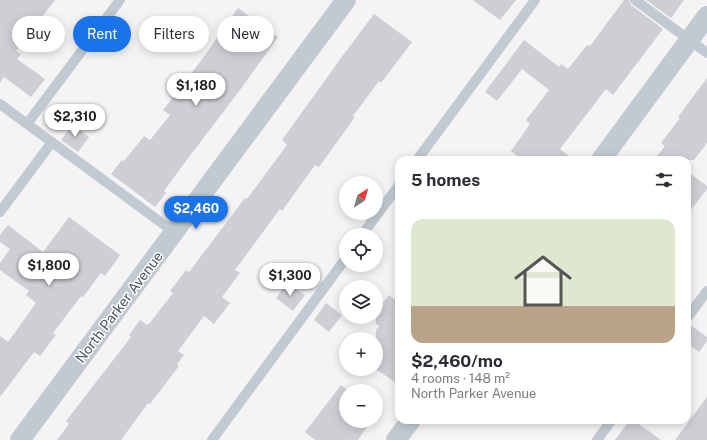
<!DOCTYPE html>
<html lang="en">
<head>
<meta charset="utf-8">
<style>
  :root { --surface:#fff; --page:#f2f2f3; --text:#2b2b33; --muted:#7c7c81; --line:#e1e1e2; --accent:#1a73e8 }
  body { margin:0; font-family:"Public Sans",sans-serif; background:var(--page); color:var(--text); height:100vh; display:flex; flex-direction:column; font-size:15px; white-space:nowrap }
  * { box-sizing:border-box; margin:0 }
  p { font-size:13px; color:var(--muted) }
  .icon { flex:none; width:22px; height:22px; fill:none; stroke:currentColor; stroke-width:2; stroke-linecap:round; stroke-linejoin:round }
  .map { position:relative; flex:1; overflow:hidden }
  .details { position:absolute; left:395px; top:156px; width:296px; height:268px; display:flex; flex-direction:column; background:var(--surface); border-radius:12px; box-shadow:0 2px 10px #0003 }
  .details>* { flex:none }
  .top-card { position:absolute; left:12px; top:16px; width:323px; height:36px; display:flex; gap:8px }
  .needle { width:26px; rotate:37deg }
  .buttons { position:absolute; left:339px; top:176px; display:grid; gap:8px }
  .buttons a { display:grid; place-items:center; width:44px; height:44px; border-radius:50%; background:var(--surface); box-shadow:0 2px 10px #0003; font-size:20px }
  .price { position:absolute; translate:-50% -34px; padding:0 9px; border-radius:14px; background:#fff; color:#222; font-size:13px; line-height:26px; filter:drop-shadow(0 1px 2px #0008) }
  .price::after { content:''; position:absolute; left:50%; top:24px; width:12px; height:9px; margin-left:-6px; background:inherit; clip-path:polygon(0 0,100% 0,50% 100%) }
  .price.active { background:var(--accent); color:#fff }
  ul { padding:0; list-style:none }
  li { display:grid; align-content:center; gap:8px; height:212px; padding:0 16px }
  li+li { border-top:1px solid var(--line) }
  li span { display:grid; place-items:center; height:124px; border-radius:12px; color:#555 }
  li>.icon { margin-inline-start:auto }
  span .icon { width:72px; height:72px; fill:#fffc; stroke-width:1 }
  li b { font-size:17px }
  h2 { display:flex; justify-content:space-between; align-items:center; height:48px; padding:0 16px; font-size:17px }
  .chip { padding:0 14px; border-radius:18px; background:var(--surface); box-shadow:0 2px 10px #0003; font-size:14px; line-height:36px }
  .chip.active { background:var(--accent); color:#fff }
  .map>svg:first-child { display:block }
  .building { fill:#cdcfd5 }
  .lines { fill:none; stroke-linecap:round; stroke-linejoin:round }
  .lane { stroke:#c1cad2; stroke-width:10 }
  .street { stroke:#c1cad2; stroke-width:20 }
  .labels { text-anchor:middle; stroke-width:3; stroke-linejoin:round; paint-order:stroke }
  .street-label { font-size:14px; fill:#4a5661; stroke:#fff }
</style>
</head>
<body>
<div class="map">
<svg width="707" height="440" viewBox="0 0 707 440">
  <rect width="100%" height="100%" fill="#f5f3f3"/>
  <path class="building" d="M0 0H55L16 51 21 54 17 59 45 79 31 97 4 77 0 83Z
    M473 0H516L500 20Z
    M624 0H629L631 5 663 29 613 95 606 89 560 149 574 160H522L511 151 530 124 526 120 549 90 522 69 497 101 485 92 524 40 559 67 561 64 568 69 587 45 590 46Z
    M646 0H684L671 18Z
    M238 8 278 37 240 90 183 165 164 191 166 193 155 207 111 174 122 160 124 161 144 136 150 140 170 115 163 110 203 58Z
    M374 14 412 42 381 83 379 81 353 116 355 117 319 167 315 165 282 211 280 209 235 270 240 273 222 297 230 303 214 324 204 316 178 351 184 355 177 364 179 366 150 404 148 403 121 440H57L69 424 66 421 131 337 129 335 140 320 147 325 148 323 149 324 173 293 170 291 186 270 189 272 245 198 247 199 287 145 282 140 341 58Z
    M707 78V143L694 160H654L665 146 661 143 680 118 678 117Z
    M73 124 89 137 78 152 61 140Z
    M687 171 707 186V189L687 215Z
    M69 217 120 255 105 276 101 273 83 297 81 296 53 333 56 335 40 356 34 352 0 397V336L8 342 36 303 26 295 29 291 0 270V263L10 249 0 242V235L8 225 43 252Z
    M287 283 305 295 293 311 276 298Z
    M389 295 399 302V385L376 369V330L379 326 376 324V312Z
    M326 303 342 315 329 332 314 320Z
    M687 324H689L707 337V341L699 352 687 343Z
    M341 385 348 391H346V421H371L358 440H315L305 432Z
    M707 397V440H675Z
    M630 420H633L661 440H615Z"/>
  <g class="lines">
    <path class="lane" d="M635 0 707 53
      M0 104 174 232
      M27 124 120 0
      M417 160 535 0
      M0 212 52 142
      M362 235 399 185
      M687 318 707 291
      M212 440 346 258
      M597 440 612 420"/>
    <path class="street" d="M601 160 707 16
      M20 440 346 0
      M396 440 411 420"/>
  </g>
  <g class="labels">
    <g class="street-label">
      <text transform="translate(119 307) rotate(-53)" y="5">North Parker Avenue</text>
    </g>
  </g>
</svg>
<div class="buttons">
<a><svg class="needle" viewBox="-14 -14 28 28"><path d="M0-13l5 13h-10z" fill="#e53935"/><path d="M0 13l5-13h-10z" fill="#7c7c81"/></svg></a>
<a><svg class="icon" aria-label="locate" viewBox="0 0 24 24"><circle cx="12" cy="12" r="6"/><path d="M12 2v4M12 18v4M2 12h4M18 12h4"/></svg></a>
<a><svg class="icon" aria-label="layers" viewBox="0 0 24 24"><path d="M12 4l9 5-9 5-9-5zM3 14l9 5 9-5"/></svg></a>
<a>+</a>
<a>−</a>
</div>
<b class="price" style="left:196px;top:107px">$1,180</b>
<b class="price" style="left:75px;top:138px">$2,310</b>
<b class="price active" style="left:196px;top:230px">$2,460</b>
<b class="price" style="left:49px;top:287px">$1,800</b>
<b class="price" style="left:290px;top:297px">$1,300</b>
<div class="top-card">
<a class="chip">Buy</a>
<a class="chip active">Rent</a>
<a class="chip">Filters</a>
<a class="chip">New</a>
</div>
<section class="details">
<h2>5 homes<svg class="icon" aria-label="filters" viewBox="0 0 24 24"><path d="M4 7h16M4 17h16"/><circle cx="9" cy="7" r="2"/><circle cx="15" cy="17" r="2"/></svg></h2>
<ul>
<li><span style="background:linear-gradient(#dfe7d0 70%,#b9a48a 0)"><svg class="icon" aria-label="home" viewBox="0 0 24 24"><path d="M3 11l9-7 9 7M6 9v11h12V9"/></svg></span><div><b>$2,460/mo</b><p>4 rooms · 148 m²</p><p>North Parker Avenue</p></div></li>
</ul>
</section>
</div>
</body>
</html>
